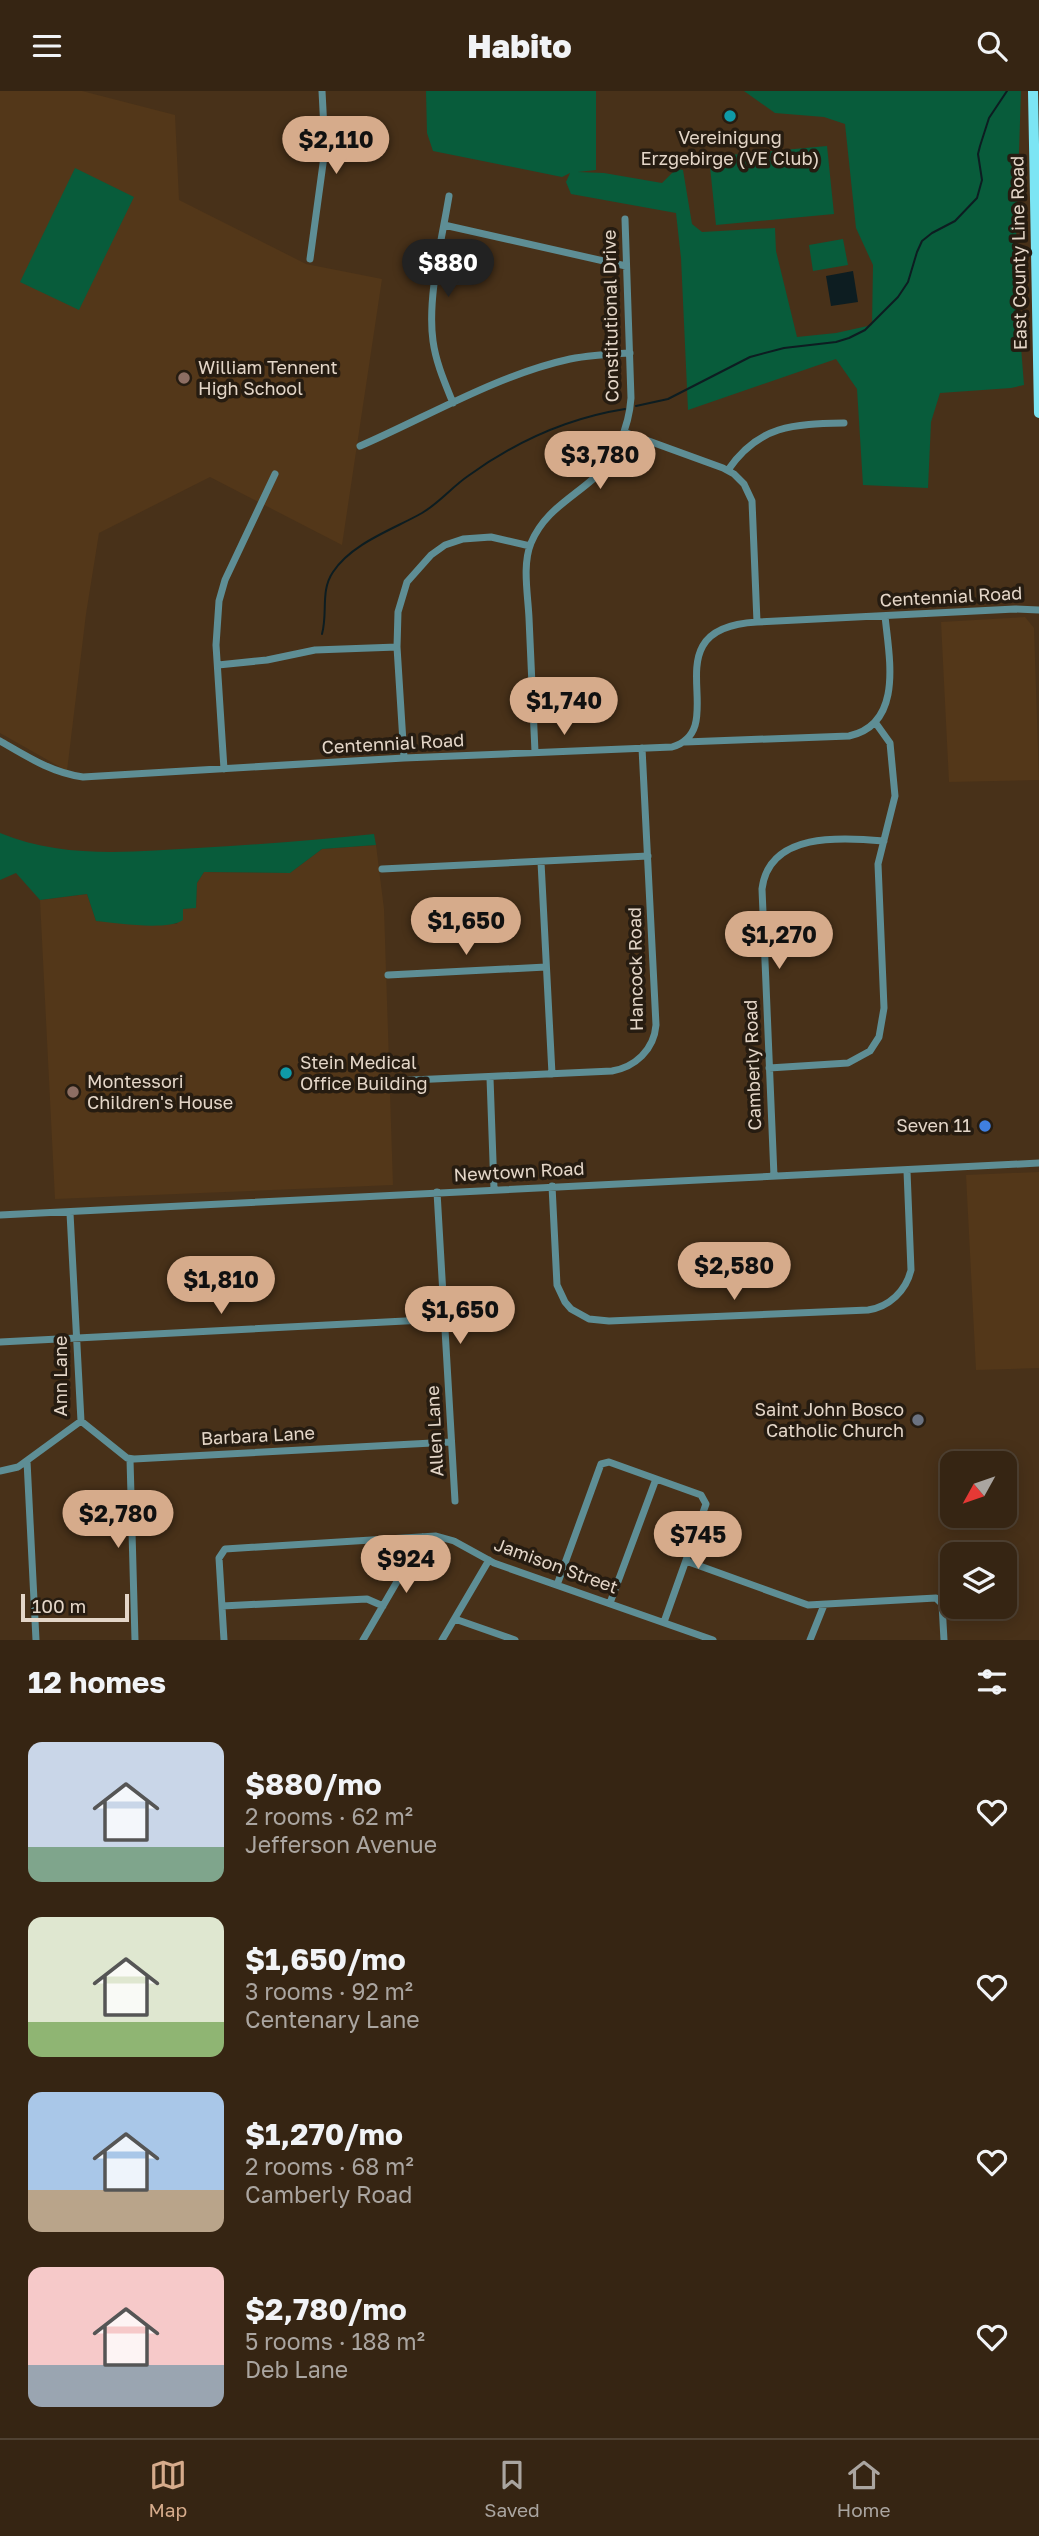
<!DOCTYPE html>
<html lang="en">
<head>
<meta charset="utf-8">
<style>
  :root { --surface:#362513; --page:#3d2d1c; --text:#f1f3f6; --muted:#aaa5a0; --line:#504233; --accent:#d6ab8b }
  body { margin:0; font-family:"Golos Text",sans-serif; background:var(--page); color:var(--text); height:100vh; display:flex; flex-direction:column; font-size:26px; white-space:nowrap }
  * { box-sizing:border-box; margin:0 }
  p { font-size:23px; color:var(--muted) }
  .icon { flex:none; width:38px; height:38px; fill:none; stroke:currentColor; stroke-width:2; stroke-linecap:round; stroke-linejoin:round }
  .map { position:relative; height:1549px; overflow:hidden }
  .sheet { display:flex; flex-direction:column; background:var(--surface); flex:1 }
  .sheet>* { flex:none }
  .needle { width:46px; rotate:230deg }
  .tools { position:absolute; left:940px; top:1360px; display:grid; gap:14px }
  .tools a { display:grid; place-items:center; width:77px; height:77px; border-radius:14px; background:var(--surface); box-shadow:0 4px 18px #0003,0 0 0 2px var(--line); font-size:35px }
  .scale { position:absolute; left:21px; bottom:18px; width:108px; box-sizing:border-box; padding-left:7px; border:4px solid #e4d6c8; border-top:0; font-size:19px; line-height:24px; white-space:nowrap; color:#e4d6c8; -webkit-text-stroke:5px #261c11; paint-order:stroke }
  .price { position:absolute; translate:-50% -60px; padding:0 16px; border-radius:24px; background:var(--accent); color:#111; font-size:23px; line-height:46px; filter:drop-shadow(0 2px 4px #0008) }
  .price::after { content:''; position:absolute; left:50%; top:42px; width:21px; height:16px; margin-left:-10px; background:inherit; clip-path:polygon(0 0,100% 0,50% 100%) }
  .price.selected { background:#222; color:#fff }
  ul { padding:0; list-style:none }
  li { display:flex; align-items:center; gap:21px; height:175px; padding:0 28px }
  li span { display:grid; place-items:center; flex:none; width:196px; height:140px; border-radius:14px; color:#555 }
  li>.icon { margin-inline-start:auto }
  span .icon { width:84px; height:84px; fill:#fffc; stroke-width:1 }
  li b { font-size:30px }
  h2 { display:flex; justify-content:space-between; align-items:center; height:84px; padding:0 28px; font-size:30px }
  header { display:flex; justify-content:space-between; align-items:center; height:91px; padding:0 28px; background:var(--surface); font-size:32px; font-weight:800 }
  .tabs { display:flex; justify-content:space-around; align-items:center; height:98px; border-top:2px solid var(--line); background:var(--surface); font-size:19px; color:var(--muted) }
  .tabs a { display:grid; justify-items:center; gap:4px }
  .tabs .selected { color:var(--accent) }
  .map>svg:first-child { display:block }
  .built { fill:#533719 }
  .green { fill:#085c3b }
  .water { fill:#0d1d21 }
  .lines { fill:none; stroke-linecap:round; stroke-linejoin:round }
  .stream { stroke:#0d1d21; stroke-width:2 }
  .minor { stroke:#5e8e95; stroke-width:7 }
  .major { stroke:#7ce5f4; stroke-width:10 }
  .culture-dot { fill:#0f9aa8; stroke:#261c11; stroke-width:2.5 }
  .education-dot { fill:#8d6e63; stroke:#261c11; stroke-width:2.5 }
  .shop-dot { fill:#3f7fe0; stroke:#261c11; stroke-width:2.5 }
  .worship-dot { fill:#6b7280; stroke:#261c11; stroke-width:2.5 }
  .labels { text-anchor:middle; stroke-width:7; stroke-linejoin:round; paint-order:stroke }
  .poi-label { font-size:18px; fill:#e4d6c8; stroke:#261c11; text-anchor:start }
  .street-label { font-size:18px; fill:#e4d6c8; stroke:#261c11 }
</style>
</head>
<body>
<header><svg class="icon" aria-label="menu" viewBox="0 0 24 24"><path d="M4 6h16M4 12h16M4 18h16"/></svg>Habito<svg class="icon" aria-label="search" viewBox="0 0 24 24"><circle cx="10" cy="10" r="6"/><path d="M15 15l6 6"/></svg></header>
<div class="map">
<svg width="1039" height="1549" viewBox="0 0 1039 1549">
  <rect width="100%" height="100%" fill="#483119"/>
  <path class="built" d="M0 0H82L175 24 179 109 306 173 382 188 342 454 210 386 99 442 86 523 67 680 0 642Z
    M1025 526 1034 537 1039 689 949 691 941 531Z
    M376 754 384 818 393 1094 55 1108 40 809 87 803 96 830 177 833 183 818 196 816 197 792 204 781 290 782 322 758Z
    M1039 1081V1277L976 1279 966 1084Z"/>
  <path class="green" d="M426 0H596V79L578 81 604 82 662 92 676 78 683 79 692 133 702 141 775 137 776 160 797 246 836 242 872 234 873 174 856 137 845 33 824 26 775 22 744 0H1021L1015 180 1024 294 1011 297 940 302 931 331 928 397 863 394 857 298 836 268 688 319 681 167 676 122 571 103 566 91 570 82 562 86 433 60 427 42Z
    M827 55 834 123 716 134 709 66Z
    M75 77 134 106 79 219 20 191Z
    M843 148 848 174 813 180 809 154Z
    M0 742C62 768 132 761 197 757 256 754 315 749 374 743L376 754 322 758 290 782 204 781 197 792 196 817 183 818V829C167 840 116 832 96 830L87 803 40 809 16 782 0 789Z"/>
  <path class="water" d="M853 180 858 211 831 215 826 185Z"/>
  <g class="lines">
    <path class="stream" d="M636 315 668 308 750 266 784 257 836 251 849 247 865 239 898 206 908 191 917 161 922 150 932 142 955 130 977 107 982 89 978 63 980 55 989 27 1007 0
      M322 543C328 522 320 500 333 481 352 452 394 438 422 422 439 412 452 396 468 385 515 351 568 327 625 318"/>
    <path class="minor" d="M449 105C442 148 427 207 433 250 436 272 445 292 453 312
      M444 134 626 175
      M310 168 325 58 322 0
      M624 341 723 377 734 383 744 393 752 410 757 531
      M360 355C429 325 497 284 570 268 590 264 610 263 630 262
      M728 379C759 334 793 333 844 332
      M218 574 267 569 315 559 397 556
      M0 650C26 665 52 682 83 686L404 667 672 656C735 637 646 537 757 531L1015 518 1039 519
      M685 651 849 645C904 633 889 566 885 525
      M535 661C533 616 531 572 529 527 528 504 522 474 531 452 544 421 569 409 593 388 616 368 629 336 631 307L625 128
      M404 667 397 556 398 521 407 491 431 464 445 454 463 448 491 446 530 455
      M224 678 216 554 219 510 225 489 275 383
      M541 771 552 983
      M382 778 648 765
      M388 884 546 876
      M769 977 848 972 870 960 879 946 884 917 878 773 895 705 890 652 875 631
      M490 987 494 1098
      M390 990 612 980C635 976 654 959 656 934L642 657
      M774 1085 762 798C769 741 841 746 884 750
      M552 1095 557 1194 565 1211 571 1218 589 1228 609 1230 868 1219C889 1216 906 1200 911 1179L907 1080
      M437 1101 455 1410
      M70 1122 81 1330
      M0 1124 1039 1072
      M0 1251 444 1228
      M81 1330 127 1367 134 1368 451 1351
      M130 1368 135 1549
      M27 1370 36 1549
      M0 1380 18 1376 81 1330
      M686 1470 808 1514 936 1507 942 1513 944 1549
      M557 1494 601 1373 609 1371 701 1404 706 1413 664 1531
      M610 1512 656 1388
      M222 1515 367 1508 383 1515
      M455 1528 515 1549
      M224 1549 219 1467 225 1458 436 1445 454 1450 494 1472 713 1549
      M363 1549 423 1446
      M442 1549 489 1469
      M810 1549 824 1514"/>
    <path class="major" d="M1033 0 1039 322"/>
  </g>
  <g class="culture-dot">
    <circle cx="730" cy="25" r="7"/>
    <circle cx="286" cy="982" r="7"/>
  </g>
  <g class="education-dot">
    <circle cx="184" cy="287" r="7"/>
    <circle cx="73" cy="1001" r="7"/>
  </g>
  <circle class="shop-dot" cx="985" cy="1035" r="7"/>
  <circle class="worship-dot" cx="918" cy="1329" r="7"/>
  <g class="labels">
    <g class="poi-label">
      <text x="730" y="53" text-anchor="middle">Vereinigung<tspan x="730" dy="21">Erzgebirge (VE Club)</tspan></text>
      <text x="198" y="283">William Tennent<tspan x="198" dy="21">High School</tspan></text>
      <text x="300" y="978">Stein Medical<tspan x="300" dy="21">Office Building</tspan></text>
      <text x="87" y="997">Montessori<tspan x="87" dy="21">Children's House</tspan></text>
      <text x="971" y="1041" text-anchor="end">Seven 11</text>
      <text x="904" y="1325" text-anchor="end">Saint John Bosco<tspan x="904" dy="21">Catholic Church</tspan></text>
    </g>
    <g class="street-label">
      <text transform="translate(1019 162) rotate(-91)" y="6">East County Line Road</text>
      <text transform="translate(611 225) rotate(-91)" y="6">Constitutional Drive</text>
      <text transform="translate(951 506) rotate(-3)" y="6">Centennial Road</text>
      <text transform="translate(393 653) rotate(-3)" y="6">Centennial Road</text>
      <text transform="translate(636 878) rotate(-91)" y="6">Hancock Road</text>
      <text transform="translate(753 974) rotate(-92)" y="6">Camberly Road</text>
      <text transform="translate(519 1081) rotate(-3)" y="6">Newtown Road</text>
      <text transform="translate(61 1285) rotate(-90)" y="6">Ann Lane</text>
      <text transform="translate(435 1340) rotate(-93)" y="6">Allen Lane</text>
      <text transform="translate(258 1345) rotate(-3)" y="6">Barbara Lane</text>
      <text transform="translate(556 1475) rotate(20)" y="6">Jamison Street</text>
    </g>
  </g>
</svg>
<div class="tools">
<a><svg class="needle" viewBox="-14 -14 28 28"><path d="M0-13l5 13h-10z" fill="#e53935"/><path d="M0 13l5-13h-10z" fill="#aaa5a0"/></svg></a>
<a><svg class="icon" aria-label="layers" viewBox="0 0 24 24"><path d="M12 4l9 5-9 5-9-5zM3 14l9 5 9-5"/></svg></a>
</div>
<div class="scale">100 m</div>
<b class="price" style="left:336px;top:85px">$2,110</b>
<b class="price selected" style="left:448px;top:208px">$880</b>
<b class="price" style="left:600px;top:400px">$3,780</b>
<b class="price" style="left:564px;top:646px">$1,740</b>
<b class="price" style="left:466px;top:866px">$1,650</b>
<b class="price" style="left:779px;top:880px">$1,270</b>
<b class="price" style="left:734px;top:1211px">$2,580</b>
<b class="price" style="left:221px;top:1225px">$1,810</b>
<b class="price" style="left:460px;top:1255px">$1,650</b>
<b class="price" style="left:118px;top:1459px">$2,780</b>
<b class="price" style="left:698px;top:1480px">$745</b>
<b class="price" style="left:406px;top:1504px">$924</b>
</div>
<section class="sheet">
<h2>12 homes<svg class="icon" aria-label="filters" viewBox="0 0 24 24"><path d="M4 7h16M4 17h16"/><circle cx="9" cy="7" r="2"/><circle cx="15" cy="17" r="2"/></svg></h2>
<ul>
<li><span style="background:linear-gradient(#c9d6e8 75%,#7fa58c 0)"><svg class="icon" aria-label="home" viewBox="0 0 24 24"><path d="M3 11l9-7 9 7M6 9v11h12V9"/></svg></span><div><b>$880/mo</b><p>2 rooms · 62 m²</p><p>Jefferson Avenue</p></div><svg class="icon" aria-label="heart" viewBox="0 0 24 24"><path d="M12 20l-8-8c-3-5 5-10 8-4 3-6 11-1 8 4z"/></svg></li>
<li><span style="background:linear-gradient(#dfe7d0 75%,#8fb573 0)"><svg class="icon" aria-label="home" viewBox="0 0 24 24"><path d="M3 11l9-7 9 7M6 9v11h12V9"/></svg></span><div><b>$1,650/mo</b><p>3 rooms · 92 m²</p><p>Centenary Lane</p></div><svg class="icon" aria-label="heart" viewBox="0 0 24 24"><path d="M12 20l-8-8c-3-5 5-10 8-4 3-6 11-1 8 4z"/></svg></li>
<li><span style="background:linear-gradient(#a9c7e8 70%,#b9a48a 0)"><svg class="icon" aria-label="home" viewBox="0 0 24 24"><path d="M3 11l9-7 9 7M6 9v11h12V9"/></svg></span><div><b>$1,270/mo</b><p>2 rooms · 68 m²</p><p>Camberly Road</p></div><svg class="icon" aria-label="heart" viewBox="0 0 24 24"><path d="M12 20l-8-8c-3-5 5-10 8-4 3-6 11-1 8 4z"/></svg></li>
<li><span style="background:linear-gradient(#f6c9c9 70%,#9aa5b1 0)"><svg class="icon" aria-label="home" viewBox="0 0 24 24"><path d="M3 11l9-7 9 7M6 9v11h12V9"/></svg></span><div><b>$2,780/mo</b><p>5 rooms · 188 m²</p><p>Deb Lane</p></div><svg class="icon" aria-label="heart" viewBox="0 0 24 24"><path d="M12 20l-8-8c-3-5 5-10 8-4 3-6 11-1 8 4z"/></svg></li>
</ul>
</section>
<nav class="tabs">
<a class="selected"><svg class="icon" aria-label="map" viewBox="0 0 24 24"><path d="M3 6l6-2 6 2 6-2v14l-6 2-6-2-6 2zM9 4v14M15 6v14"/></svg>Map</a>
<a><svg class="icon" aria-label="saved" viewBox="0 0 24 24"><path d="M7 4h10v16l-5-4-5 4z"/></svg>Saved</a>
<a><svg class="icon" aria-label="home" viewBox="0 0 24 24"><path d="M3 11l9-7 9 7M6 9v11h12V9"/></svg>Home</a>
</nav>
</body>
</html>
